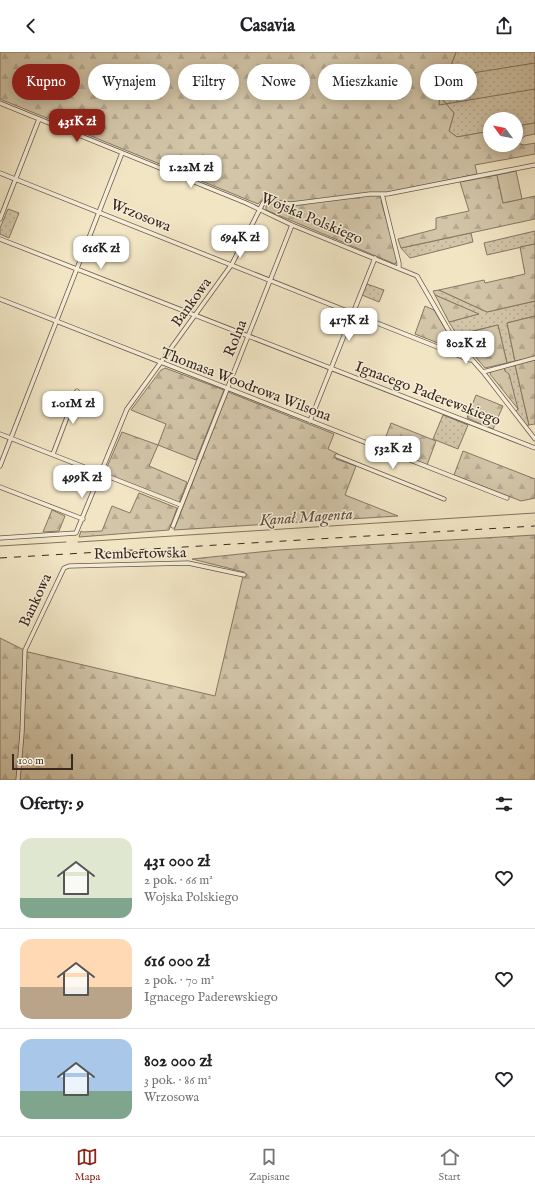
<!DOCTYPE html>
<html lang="pl">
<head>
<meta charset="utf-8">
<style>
  :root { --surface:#fff; --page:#f2f2f2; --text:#202124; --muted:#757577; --line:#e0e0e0; --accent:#8f2418 }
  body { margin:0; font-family:"IM FELL English",serif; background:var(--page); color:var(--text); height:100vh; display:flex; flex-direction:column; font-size:15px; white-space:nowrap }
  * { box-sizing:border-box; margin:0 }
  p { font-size:13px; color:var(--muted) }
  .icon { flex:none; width:22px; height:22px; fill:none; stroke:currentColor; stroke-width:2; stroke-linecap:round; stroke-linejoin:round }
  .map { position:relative; height:728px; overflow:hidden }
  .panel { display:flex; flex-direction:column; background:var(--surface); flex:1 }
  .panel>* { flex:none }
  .hud { position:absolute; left:12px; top:12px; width:511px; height:36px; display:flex; gap:8px }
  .needle { width:26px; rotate:302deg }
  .controls { position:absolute; left:483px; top:60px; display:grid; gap:8px }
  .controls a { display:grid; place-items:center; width:40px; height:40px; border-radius:50%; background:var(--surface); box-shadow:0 2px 10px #0003; font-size:20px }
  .scale { position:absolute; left:12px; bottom:10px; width:61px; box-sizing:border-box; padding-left:4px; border:2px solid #39291f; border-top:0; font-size:11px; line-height:14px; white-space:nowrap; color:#39291f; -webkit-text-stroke:3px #f6eed9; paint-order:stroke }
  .price { position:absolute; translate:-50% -34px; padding:0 9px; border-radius:8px; background:#fff; color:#222; font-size:13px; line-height:26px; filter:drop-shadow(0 1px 2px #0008) }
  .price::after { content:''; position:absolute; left:50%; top:24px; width:12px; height:9px; margin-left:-6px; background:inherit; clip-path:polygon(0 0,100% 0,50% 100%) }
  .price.active { background:var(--accent); color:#fff }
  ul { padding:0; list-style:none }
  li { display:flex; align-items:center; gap:12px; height:100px; padding:0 20px }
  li+li { border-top:1px solid var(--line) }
  li span { display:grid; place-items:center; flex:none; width:112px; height:80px; border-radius:12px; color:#555 }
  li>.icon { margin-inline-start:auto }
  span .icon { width:48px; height:48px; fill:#fffc; stroke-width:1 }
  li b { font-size:17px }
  h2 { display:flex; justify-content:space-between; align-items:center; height:48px; padding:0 20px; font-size:17px }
  .tag { padding:0 14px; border-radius:18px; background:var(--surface); box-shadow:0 2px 10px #0003; font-size:14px; line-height:36px }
  .tag.active { background:var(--accent); color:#fff }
  header { display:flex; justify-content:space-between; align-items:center; height:52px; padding:0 20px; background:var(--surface); font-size:18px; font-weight:800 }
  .menu { display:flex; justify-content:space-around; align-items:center; height:56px; border-top:1px solid var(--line); background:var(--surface); font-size:11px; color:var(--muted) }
  .menu a { display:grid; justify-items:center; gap:2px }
  .menu .active { color:var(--accent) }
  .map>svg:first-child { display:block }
  .grass { fill:url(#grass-dots); stroke:#867764 }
  .forest { fill:url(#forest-firs); stroke:#867764 }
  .garden { fill:#d2c5a8; stroke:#867764 }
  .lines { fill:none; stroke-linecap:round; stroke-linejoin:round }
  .stream { stroke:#827360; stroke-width:1 }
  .minor-casing { stroke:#675848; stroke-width:5 }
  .minor { stroke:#f6eed9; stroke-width:3.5 }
  .rail { stroke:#39291f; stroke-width:1; stroke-dasharray:7 7; stroke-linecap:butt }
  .labels { text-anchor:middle; stroke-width:3; stroke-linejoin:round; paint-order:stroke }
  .street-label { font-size:15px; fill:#39291f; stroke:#f6eed9 }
  .water-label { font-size:16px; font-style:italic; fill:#5d4e40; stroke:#f6eed9 }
</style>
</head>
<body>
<header><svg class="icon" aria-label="back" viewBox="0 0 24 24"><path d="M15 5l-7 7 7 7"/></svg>Casavia<svg class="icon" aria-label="share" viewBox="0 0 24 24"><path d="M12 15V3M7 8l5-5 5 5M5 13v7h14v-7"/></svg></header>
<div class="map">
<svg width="535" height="728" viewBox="0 0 535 728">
  <defs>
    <pattern id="grass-dots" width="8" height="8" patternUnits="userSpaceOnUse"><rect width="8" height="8" fill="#d2c5a8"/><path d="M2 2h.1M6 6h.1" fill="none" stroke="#b5a990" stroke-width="1.8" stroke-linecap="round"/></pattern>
    <pattern id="forest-firs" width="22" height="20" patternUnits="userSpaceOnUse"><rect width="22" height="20" fill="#d2c5a8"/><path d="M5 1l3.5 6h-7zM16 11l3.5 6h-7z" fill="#b5a990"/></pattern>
  </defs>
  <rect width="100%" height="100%" fill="#f1e5c4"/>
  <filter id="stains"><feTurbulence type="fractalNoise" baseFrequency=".005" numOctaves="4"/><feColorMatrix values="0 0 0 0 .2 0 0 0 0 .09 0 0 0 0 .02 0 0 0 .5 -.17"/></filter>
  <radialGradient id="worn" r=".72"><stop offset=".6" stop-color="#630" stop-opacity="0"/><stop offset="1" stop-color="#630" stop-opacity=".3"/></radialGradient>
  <path class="grass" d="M456 0H535V71L516 74V67H490V79L457 85 449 79 454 61 436 40 439 24 450 16Z
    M8 157 19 161 9 186 0 182V176Z
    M535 179V192L487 203 484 191Z
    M471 181 473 190 410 206 401 196Z
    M367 232 384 238 379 250 362 243Z
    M439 238 487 260 535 249V264L507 271 515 309 507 311 498 273 457 283 449 270 478 262 435 243 433 239Z
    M515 313 529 373 526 374 515 360 518 357 504 315Z
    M443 363 468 373 458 397 433 387Z"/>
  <path class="forest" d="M0 0H456L450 16 439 24 436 40 454 61 449 79 457 85 490 79V93H516V74L535 71V82L525 84 517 91 524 93 535 91V102L475 113 477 122 384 142 381 149 398 208 395 212 266 158V154L270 151 273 146 265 144 258 152 0 47Z
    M497 123 503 151 535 144V167L401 196 398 187 436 177V166L469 159 460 130Z
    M535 192V249L487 260 439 238 484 228 485 231 525 222 520 195Z
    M435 243 479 262 449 270Z
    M425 254 434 258 450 285 461 300 415 282Z
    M535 264V305L515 309 507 271Z
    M498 273 507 311 485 316 457 283Z
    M535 308V372L529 373 515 313Z
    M504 315 505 319 509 322 518 357 490 322 492 318Z
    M165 316 224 338 196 408 158 393 149 414 187 430 179 451 104 422 122 380 158 393 166 372 131 358 161 318Z
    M228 340 334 382 328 397 338 402 336 407 356 414 345 443 398 464 174 478Z
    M476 343 503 354 493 377 467 366Z
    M391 371 436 389 427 413 382 395Z
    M463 399 535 427V446L521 449 454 423Z
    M139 441 177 456 169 478 79 485 81 479 83 480 102 479 112 454 130 461Z
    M52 458 65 464 59 479 43 480Z
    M535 483V728H0V586L28 600 215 644 244 520 192 507 279 498Z"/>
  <path class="garden" d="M516 119 522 147 503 151 497 123Z"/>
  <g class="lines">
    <path class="stream" d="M535 11 441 26 439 53 535 37
      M457 49V24
      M78 490 535 461
      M0 494 66 490"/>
    <defs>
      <path id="minor" d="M0 51 246 151 292 173 417 224 453 286 483 320 535 387
        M0 121 470 308
        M382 142 399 211V216
        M0 167 39 67
        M0 187 535 396
        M0 247 507 446
        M483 320 535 306
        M310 369 375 206
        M0 382 181 453
        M53 402 77 339
        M337 404 444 447
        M0 414 122 101
        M0 435 83 467
        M173 474 292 173
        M0 486 76 481 127 357 232 212 263 151 265 149 291 152 370 142H387L535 113
        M18 728 22 681 25 598 64 516 69 514 188 511 244 523"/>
    </defs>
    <use href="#minor" class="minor-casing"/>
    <use href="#minor" class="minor"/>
    <path class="rail" d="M0 506 535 474"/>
  </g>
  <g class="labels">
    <g class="street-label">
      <text transform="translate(141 163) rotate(22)" y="5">Wrzosowa</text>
      <text transform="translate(312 166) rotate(23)" y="5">Wojska Polskiego</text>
      <text transform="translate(191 250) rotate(-54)" y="5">Bankowa</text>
      <text transform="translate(235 286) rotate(-68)" y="5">Rolna</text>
      <text transform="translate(246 332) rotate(21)" y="5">Thomasa Woodrowa Wilsona</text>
      <text transform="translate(428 341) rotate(21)" y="5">Ignacego Paderewskiego</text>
      <text transform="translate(140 501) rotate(-1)" y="5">Rembertowska</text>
      <text transform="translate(35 548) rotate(-65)" y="5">Bankowa</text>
    </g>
    <g class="water-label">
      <text transform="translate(306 464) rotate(-4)" y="6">Kanał Magenta</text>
    </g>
  </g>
  <rect width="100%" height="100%" filter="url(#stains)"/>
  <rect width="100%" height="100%" fill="url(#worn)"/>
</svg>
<div class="controls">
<a><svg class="needle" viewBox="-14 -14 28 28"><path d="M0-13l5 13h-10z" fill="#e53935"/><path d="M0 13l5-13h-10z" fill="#757577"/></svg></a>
</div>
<div class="scale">100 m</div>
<b class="price active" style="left:77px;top:91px">431K zł</b>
<b class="price" style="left:191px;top:137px">1.22M zł</b>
<b class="price" style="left:240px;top:207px">694K zł</b>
<b class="price" style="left:101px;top:218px">616K zł</b>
<b class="price" style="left:349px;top:290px">417K zł</b>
<b class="price" style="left:466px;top:313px">802K zł</b>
<b class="price" style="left:73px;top:373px">1.01M zł</b>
<b class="price" style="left:393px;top:418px">532K zł</b>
<b class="price" style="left:82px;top:447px">499K zł</b>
<div class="hud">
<a class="tag active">Kupno</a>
<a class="tag">Wynajem</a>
<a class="tag">Filtry</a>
<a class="tag">Nowe</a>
<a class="tag">Mieszkanie</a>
<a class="tag">Dom</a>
</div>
</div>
<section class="panel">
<h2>Oferty: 9<svg class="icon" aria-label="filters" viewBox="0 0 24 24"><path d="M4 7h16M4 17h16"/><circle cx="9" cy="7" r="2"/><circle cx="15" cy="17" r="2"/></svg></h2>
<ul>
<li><span style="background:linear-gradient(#dfe7d0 75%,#7fa58c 0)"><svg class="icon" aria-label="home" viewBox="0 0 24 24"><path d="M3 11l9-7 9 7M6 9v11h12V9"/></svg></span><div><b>431 000 zł</b><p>2 pok. · 66 m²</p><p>Wojska Polskiego</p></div><svg class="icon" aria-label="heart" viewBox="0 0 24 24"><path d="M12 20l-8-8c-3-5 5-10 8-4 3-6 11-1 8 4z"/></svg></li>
<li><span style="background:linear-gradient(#ffd9b3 60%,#b9a48a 0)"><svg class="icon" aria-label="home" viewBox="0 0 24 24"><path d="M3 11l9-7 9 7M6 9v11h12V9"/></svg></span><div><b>616 000 zł</b><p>2 pok. · 70 m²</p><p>Ignacego Paderewskiego</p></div><svg class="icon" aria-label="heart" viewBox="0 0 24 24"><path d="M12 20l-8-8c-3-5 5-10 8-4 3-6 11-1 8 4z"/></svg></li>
<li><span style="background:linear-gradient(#a9c7e8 65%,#7fa58c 0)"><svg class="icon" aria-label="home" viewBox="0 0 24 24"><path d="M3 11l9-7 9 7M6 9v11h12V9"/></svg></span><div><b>802 000 zł</b><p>3 pok. · 86 m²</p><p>Wrzosowa</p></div><svg class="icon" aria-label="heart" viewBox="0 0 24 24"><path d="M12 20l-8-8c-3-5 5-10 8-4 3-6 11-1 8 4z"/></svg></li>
</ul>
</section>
<nav class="menu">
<a class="active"><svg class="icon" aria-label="map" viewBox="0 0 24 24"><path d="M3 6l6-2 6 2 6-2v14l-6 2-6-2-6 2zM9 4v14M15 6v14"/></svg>Mapa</a>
<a><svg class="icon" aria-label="saved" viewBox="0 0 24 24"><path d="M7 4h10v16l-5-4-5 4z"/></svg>Zapisane</a>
<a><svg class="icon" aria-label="home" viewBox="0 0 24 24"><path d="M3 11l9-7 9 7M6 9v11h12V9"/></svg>Start</a>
</nav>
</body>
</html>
